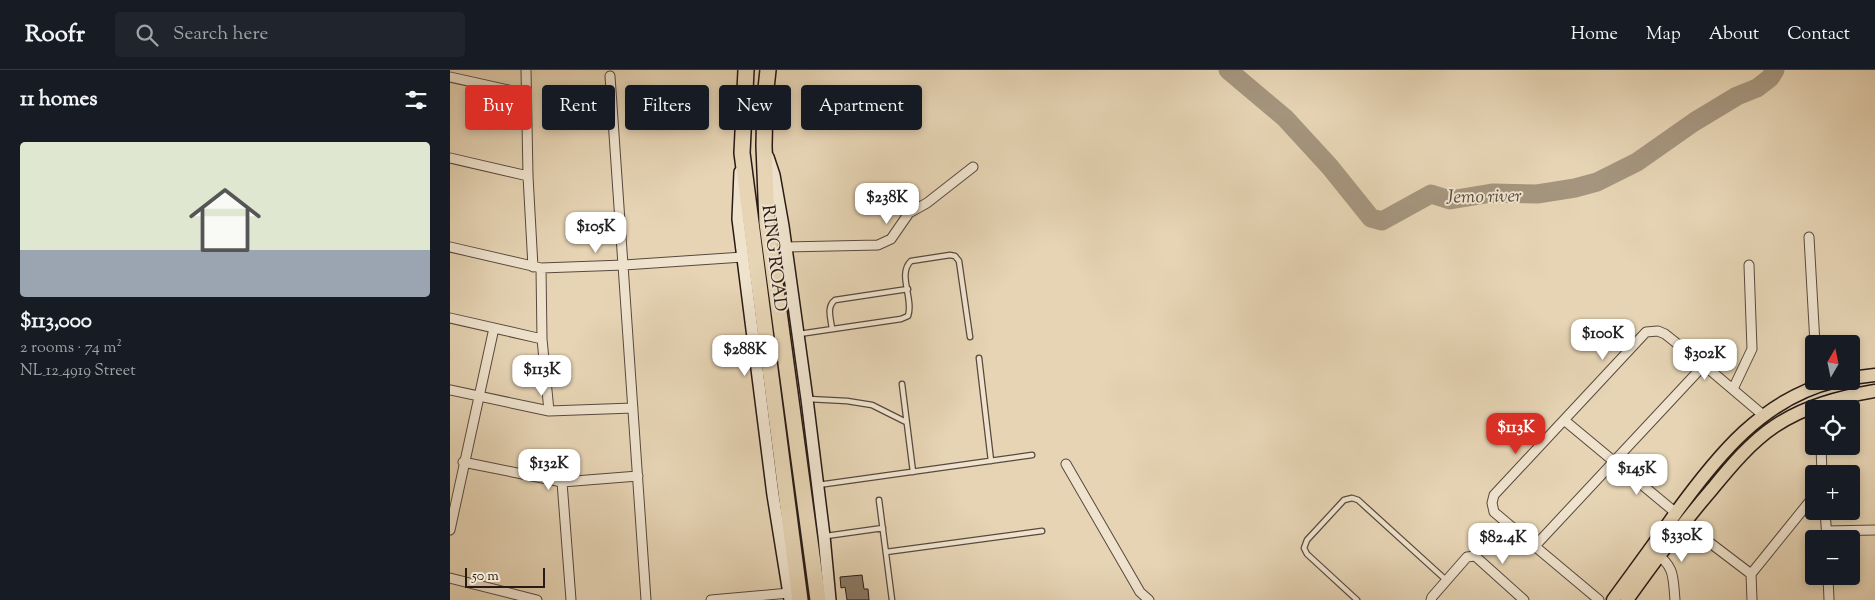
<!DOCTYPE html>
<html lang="en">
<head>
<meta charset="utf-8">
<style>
  :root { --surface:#171b24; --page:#20242c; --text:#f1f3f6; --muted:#9ea1a6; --line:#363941; --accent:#d93025 }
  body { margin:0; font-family:"Sorts Mill Goudy",serif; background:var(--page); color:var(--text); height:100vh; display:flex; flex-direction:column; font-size:19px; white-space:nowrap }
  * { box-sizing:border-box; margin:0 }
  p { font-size:16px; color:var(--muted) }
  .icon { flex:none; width:28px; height:28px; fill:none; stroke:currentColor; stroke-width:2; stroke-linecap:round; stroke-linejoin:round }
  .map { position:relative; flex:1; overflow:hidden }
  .details { display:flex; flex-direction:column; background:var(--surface); width:450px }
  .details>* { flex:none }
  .top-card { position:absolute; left:15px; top:15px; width:475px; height:45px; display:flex; gap:10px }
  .needle { width:32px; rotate:9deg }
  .buttons { position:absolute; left:1355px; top:265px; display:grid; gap:10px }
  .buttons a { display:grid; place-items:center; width:55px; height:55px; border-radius:5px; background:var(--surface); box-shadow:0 2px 8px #0003; font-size:25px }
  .scale { position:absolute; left:15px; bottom:12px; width:80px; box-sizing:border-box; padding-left:5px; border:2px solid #281b16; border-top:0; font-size:14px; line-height:18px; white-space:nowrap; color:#281b16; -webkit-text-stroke:4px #efe3ce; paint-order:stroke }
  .price { position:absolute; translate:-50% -42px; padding:0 11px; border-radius:10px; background:#fff; color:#222; font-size:16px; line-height:32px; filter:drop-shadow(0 1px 2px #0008) }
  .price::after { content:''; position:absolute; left:50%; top:30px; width:15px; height:11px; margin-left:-8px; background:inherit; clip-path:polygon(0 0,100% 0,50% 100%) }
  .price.current { background:var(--accent); color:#fff }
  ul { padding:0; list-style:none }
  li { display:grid; align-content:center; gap:10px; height:265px; padding:0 20px }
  li span { display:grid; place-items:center; height:155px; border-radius:5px; color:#555 }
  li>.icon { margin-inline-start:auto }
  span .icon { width:90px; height:90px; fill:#fffc; stroke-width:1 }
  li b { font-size:21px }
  h2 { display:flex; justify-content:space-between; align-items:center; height:60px; padding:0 20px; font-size:21px }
  .chip { padding:0 18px; border-radius:5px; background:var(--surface); box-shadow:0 2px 8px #0003; font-size:18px; line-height:45px }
  .chip.current { background:var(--accent); color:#fff }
  header { display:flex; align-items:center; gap:30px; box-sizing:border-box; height:70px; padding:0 25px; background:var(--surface); border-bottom:1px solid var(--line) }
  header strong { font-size:24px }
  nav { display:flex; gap:28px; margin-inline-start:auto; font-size:18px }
  .search { width:350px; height:45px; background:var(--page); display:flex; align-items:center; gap:12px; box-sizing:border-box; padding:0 18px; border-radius:5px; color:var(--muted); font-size:19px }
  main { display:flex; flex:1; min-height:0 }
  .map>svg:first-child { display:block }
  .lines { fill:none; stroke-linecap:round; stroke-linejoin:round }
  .river { stroke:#a5957e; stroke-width:19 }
  .building { fill:#8b7b68; stroke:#281b16 }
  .lane-casing { stroke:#58493e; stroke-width:7 }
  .street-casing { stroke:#58493e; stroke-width:11 }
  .secondary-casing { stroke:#281b16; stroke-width:14 }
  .primary-casing { stroke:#281b16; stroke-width:15 }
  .highway-casing { stroke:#281b16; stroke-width:18 }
  .lane { stroke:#efe3ce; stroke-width:4.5 }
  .street { stroke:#efe3ce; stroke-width:9 }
  .secondary { stroke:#efe3ce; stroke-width:11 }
  .primary { stroke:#e6d4b4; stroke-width:12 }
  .highway { stroke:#e6d4b4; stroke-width:15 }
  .labels { text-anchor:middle; stroke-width:4; stroke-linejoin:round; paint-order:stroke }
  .street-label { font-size:18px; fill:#281b16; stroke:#efe3ce }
  .water-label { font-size:19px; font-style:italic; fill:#5a4c40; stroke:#efe3ce }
</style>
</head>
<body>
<header>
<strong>Roofr</strong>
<div class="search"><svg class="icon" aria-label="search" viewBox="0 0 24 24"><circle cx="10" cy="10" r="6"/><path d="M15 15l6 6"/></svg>Search here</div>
<nav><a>Home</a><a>Map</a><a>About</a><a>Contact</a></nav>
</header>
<main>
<section class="details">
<h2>11 homes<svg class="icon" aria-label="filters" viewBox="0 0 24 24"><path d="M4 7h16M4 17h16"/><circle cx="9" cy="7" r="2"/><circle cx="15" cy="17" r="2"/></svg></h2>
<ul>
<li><span style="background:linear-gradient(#dfe7d0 70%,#9aa5b1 0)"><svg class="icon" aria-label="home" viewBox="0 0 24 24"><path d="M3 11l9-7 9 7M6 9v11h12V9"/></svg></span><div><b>$113,000</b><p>2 rooms · 74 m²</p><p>NL_12_4919 Street</p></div></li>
</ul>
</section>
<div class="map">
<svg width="1425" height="530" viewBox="0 0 1425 530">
  <rect width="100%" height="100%" fill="#e6d4b4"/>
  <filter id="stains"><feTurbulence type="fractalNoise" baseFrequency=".004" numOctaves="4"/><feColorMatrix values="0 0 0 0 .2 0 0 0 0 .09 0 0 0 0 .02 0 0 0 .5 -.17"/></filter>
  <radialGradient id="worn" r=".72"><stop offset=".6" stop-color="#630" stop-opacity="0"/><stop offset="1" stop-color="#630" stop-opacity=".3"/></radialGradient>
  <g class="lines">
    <path class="river" d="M778 0 835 48 880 97 921 148 932 151 981 124 1000 130 1042 123 1087 124 1125 118 1147 112 1187 92 1244 52 1287 26 1307 18 1320 8 1325 0"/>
  </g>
  <path class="building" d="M412 505 414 519H418L419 530H397L395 517 391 518 390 507Z"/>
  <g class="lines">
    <defs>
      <path id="lane" d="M382 259C381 249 376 237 385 230L458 219
        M349 264 451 249 458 246C464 229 447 204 461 191L500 185 505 186 509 191 520 267
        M529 288 541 391
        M452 314 463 402
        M358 329 397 331 422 335 456 352
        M368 415 582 385
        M429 430 442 530
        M376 466 433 458
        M436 482 592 461
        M907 530 857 484 854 478 857 470 894 430 902 428 908 430 996 510"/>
      <path id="street" d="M76 0 78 106 83 197
        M160 6 196 530
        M0 7 76 24
        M0 88 78 106
        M1359 167 1365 274
        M0 177 91 198 174 195 293 187
        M336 177 428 175 441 169 459 143 477 133 523 97
        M91 198 92 269 99 341
        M0 248 92 269
        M1283 319 1302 279 1299 195
        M0 320 99 341 183 338
        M1114 350 1226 443
        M1371 376 1372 404
        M13 392 112 412 188 406
        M616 394 690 522 699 530
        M112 412 121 530
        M1375 441 1377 469
        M1234 453 1301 504
        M0 460 44 258
        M1376 461 1425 460
        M1085 476 1254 295
        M1205 483C1225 496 1223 508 1225 530
        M1378 506 1379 530
        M0 508 87 530
        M261 530 339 523
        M981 530 982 527 1017 487 1025 486 1074 530
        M1149 530 1044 442 1042 433 1044 425 1196 262 1208 261 1215 264 1254 295 1313 345
        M1302 530 1301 504 1364 426"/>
      <path id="secondary" d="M318 87 324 105 333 156 357 329 374 466 380 530
        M290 102 288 149 323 425 340 530"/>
      <path id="primary" d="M1401 308 1425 305
        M1163 530C1184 501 1205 473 1225 444 1267 386 1313 328 1386 311
        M1177 530C1204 492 1232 454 1263 418 1281 396 1301 372 1325 356 1355 336 1390 327 1425 321"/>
      <path id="highway" d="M296 0 292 83 350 530
        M318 0 315 28 314 76 317 153 368 530"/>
    </defs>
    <use href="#lane" class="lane-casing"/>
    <use href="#street" class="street-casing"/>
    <use href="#secondary" class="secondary-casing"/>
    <use href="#primary" class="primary-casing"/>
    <use href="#highway" class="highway-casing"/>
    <use href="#lane" class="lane"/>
    <use href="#street" class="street"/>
    <use href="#secondary" class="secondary"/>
    <use href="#primary" class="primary"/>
    <use href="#highway" class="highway"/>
  </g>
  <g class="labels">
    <g class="street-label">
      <text transform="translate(325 188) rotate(83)" y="6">RING ROAD</text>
    </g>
    <g class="water-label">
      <text transform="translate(1034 125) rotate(-1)" y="7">Jemo river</text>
    </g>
  </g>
  <rect width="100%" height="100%" filter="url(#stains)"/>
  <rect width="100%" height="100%" fill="url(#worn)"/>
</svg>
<div class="buttons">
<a><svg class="needle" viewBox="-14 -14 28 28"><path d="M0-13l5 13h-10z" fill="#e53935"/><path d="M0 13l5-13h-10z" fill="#9ea1a6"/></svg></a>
<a><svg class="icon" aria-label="locate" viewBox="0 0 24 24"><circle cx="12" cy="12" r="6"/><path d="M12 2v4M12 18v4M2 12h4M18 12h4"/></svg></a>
<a>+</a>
<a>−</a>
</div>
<div class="scale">50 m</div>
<b class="price" style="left:437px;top:155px">$238K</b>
<b class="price" style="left:146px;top:184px">$105K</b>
<b class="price" style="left:1153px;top:291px">$100K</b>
<b class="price" style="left:295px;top:307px">$288K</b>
<b class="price" style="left:1255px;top:311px">$302K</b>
<b class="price" style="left:92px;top:327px">$113K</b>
<b class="price current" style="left:1066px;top:385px">$113K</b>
<b class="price" style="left:99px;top:421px">$132K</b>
<b class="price" style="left:1187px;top:426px">$145K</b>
<b class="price" style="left:1232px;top:493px">$330K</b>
<b class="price" style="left:1053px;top:495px">$82.4K</b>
<div class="top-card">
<a class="chip current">Buy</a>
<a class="chip">Rent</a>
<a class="chip">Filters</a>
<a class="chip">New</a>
<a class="chip">Apartment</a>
</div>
</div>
</main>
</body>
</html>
